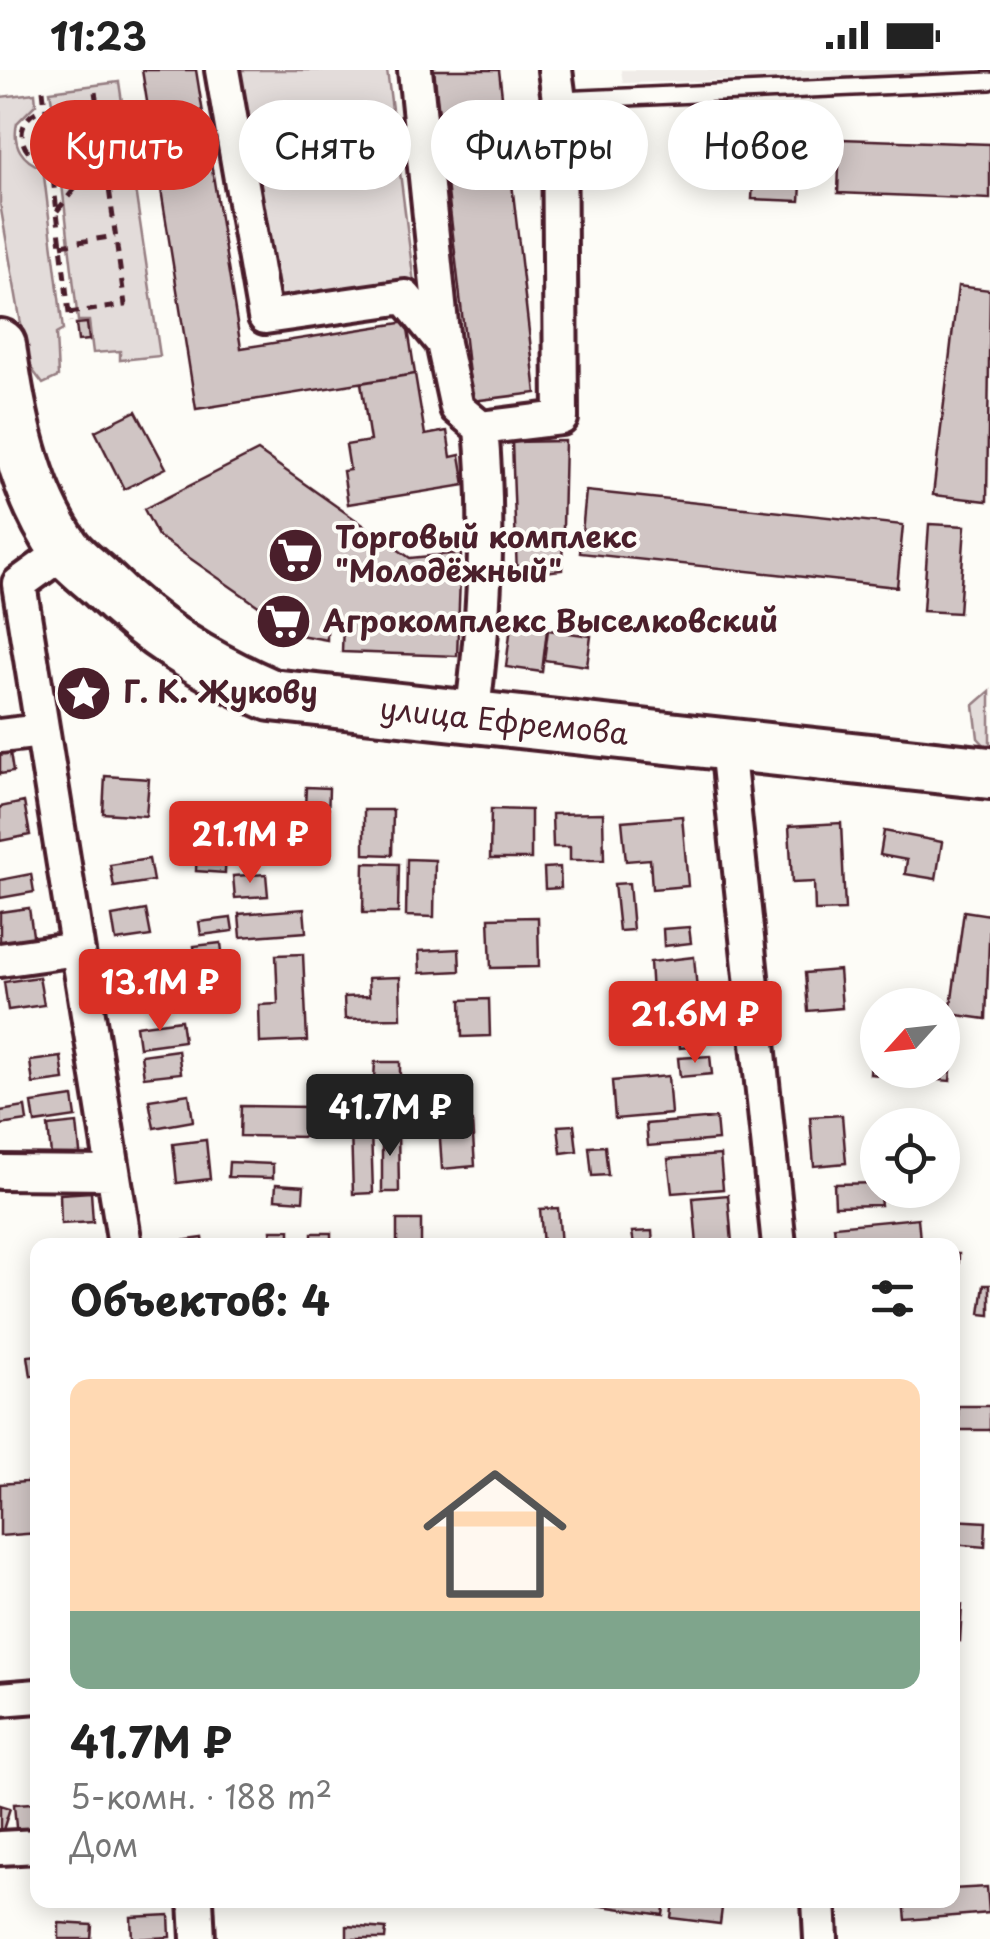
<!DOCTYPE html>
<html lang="ru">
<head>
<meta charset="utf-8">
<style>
  :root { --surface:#fff; --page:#f2f2f2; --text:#222; --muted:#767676; --line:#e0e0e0; --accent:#d93025 }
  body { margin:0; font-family:"Playpen Sans",sans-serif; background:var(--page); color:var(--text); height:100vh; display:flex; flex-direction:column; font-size:38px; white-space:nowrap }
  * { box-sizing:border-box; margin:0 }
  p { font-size:32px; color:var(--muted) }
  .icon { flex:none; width:55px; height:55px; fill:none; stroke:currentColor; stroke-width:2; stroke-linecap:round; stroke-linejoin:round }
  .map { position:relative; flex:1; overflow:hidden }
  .drawer { position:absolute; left:30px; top:1168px; width:930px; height:670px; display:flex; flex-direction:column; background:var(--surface); border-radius:20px; box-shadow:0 5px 25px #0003 }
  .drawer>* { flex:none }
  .top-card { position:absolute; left:30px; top:30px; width:930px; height:90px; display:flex; gap:20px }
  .needle { width:65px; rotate:243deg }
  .controls { position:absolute; left:860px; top:918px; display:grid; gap:20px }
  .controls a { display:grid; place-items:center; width:100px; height:100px; border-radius:50%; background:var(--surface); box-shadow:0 5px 25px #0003; font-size:50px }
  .price { position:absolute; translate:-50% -85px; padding:0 22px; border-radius:10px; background:var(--accent); color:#fff; font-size:32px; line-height:65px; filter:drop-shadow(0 2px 5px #0008) }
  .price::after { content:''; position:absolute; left:50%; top:60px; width:30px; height:22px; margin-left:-15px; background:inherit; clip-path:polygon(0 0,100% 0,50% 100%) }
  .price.selected { background:#222; color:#fff }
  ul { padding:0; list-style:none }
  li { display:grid; align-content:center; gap:20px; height:530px; padding:0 40px }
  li+li { border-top:2px solid var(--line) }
  li span { display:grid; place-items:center; height:310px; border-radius:20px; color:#555 }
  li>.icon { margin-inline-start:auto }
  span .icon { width:180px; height:180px; fill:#fffc; stroke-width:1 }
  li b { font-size:42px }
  h2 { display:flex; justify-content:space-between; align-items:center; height:120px; padding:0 40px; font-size:42px }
  .tag { padding:0 35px; border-radius:45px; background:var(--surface); box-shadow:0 5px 25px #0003; font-size:35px; line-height:90px }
  .tag.selected { background:var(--accent); color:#fff }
  .status { display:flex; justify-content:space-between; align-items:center; height:70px; padding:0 50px; background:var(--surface); direction:ltr }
  .status svg { height:28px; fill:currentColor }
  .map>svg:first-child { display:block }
  .built { fill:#f0ece8 }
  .green { fill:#e3dcda; stroke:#967e82; stroke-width:2.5 }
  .building { fill:#d0c5c4; stroke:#4a1f2b; stroke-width:2.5 }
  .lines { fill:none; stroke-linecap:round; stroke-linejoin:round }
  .service-casing { stroke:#4a1f2b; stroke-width:22 }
  .minor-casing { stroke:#4a1f2b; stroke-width:40 }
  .primary-casing { stroke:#4a1f2b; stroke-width:58 }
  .path { stroke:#4a1f2b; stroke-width:5; stroke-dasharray:10 8; stroke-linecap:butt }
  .service { stroke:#fdfcf7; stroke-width:15 }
  .minor { stroke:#fdfcf7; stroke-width:32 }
  .primary { stroke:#fdfcf7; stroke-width:50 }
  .labels { text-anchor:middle; stroke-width:8; stroke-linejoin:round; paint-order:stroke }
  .poi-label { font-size:30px; font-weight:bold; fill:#4a1f2b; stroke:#fdfcf7; text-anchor:start }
  .street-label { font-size:30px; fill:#4a1f2b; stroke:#fdfcf7 }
</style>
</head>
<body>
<div class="status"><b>11:23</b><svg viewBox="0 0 49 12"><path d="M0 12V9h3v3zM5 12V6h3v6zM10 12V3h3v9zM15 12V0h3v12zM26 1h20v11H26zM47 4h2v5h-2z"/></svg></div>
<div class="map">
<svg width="990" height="1869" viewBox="0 0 990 1869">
  <rect width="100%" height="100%" fill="#fdfcf7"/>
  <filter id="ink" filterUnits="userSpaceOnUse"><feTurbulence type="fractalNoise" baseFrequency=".01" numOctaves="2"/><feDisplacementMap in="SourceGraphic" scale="20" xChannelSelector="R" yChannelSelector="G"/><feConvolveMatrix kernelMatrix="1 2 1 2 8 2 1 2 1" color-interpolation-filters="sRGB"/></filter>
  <g filter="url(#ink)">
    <path class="built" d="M621 0H990V4L623 13Z"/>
    <path class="green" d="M236 0H387L414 213 278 227Z
      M119 12 160 286 120 290V281L93 283 89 251H78L60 97C90 78 86 43 52 32L50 21Z
      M35 23 36 34 17 53C12 75 22 91 43 98L63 260 56 264 58 307 43 314 28 294 0 134V27Z
      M990 621V681L978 668 974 635Z"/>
    <path class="building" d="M142 0H196L241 278 407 252 415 304 196 339Z
      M434 0H499L536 323 472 331Z
      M840 69 990 74V129L838 123Z
      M754 94 802 97 800 131 752 129Z
      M958 216 990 220 987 431 933 425Z
      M87 253 89 270 78 271 76 254Z
      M415 304 425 365 447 361 451 387 460 385 465 415 348 434 343 401 350 400 346 375 370 371 361 313Z
      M136 341 166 398 124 419 95 361Z
      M565 371 562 500 517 505 512 372Z
      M258 381 410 488 461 483 457 586 342 582 343 554 327 555V570L300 565 158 466 144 439Z
      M586 421 903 455 897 517 580 483Z
      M929 454 965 456 959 543 923 541Z
      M511 555 547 560 542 602 506 597Z
      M548 560 591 566 587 596 544 590Z
      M9 676 13 702 0 704V678Z
      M105 706 149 709 146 746 103 743Z
      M306 717 329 718 327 780 303 779Z
      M24 732 30 765 0 771V737Z
      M491 739 531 740V789H490Z
      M364 740H393L392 785 364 784Z
      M603 743 604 790H570V777H553L552 744Z
      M682 746 688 816 652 819 650 789 626 791 622 751Z
      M198 750 227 751 225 803 196 801Z
      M841 753 845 840 815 841 814 812 792 813 789 756Z
      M884 761 942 772 936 809 905 804 907 790 880 785Z
      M149 789 153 811 114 817 110 795Z
      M407 789 435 790 434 847 406 846Z
      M364 793 399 794 398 843H363Z
      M560 797 561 818 545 819 544 798Z
      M31 804 34 822 0 828V810Z
      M266 804 268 826 235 828 233 806Z
      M629 813 633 860 619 861 614 814Z
      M29 838 34 872 0 876V842Z
      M304 839 306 862 241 867 239 844Z
      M146 840 151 866 116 871 112 846Z
      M964 841 990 845 986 949 950 944Z
      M538 847 539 897 491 898 489 848Z
      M231 848 233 861 201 865 199 852Z
      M689 857 691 873 664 876 663 859Z
      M221 873 223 890 196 894 194 876Z
      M459 879 460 901 420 903 419 881Z
      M303 884 307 971 260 973 259 935 278 934 276 885Z
      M694 887 697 920 652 924 650 892Z
      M180 891 182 908 150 911 148 895Z
      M839 900 842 938 808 941 805 903Z
      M39 907 44 935 8 940 4 912Z
      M400 907 401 948 345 949 344 927 369 926 368 908Z
      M226 914 228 929 193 934 191 918Z
      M489 929 490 966 462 967 461 930Z
      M699 934 703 976 680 978 676 936Z
      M181 950 184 971 139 977 136 956Z
      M872 972 878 973V1000H942V978L953 979 950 1011 870 1004Z
      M178 980 181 1003 144 1007 141 985Z
      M710 986 712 1004 680 1007 678 988Z
      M61 987 64 1010 33 1014 30 991Z
      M375 992H400V1009H374Z
      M668 1006 671 1044 615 1049 612 1011Z
      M395 1016H411L412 1040H396Z
      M189 1024 193 1051 154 1058 149 1030Z
      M73 1027 76 1047 35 1053 32 1033Z
      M342 1031 343 1056 324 1057 323 1032Z
      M241 1036 311 1037V1067L240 1066Z
      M25 1037 27 1051 0 1055V1041Z
      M842 1045 846 1093 814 1096 810 1047Z
      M716 1048 718 1070 648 1076 646 1054Z
      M472 1052 475 1096 442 1099 439 1054Z
      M77 1053 81 1092 52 1095 48 1056Z
      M574 1055 577 1081 561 1083 558 1056Z
      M382 1056H398L399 1122H382Z
      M351 1059H371L373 1123 353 1124Z
      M206 1070 210 1109 177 1113 173 1074Z
      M605 1076 608 1105 592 1106 589 1077Z
      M878 1080V1104L869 1105 867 1081Z
      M720 1085 723 1119 672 1123 668 1089Z
      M229 1092 273 1094V1108L228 1107Z
      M878 1113 881 1135 835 1136 834 1114Z
      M276 1114 304 1116 303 1131 275 1129Z
      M91 1122 93 1152 61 1154 60 1124Z
      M728 1125 732 1173 697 1175 693 1128Z
      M558 1138 561 1175H543L540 1139Z
      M918 1148 920 1170 836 1175 834 1156Z
      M397 1150H421V1175H397Z
      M271 1160H290V1175H272Z
      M652 1161 653 1175H634L632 1162Z
      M312 1163H331V1175H312Z
      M203 1168 204 1175H165V1173Z
      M952 1184H959L957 1252H952Z
      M984 1215H990V1245L980 1244Z
      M38 1285V1305L31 1306 28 1286Z
      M958 1336H990V1360H958Z
      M38 1411V1463L0 1466V1414Z
      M952 1450 986 1452 985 1477 952 1474Z
      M952 1534 962 1535 960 1571 952 1570Z
      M33 1733 35 1768 17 1769 14 1734Z
      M0 1735 10 1738 3 1760 0 1759Z
      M987 1817 989 1843 906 1850 904 1830H952V1819Z
      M142 1830H172V1835L142 1836Z
      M590 1830H665L663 1845 589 1834Z
      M673 1830H723L720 1854 671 1848Z
      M169 1845 170 1867 132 1869 131 1847Z
      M59 1853 92 1855 91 1869H59Z
      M347 1856 386 1859 385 1869H347Z"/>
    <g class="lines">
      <defs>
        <path id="service" d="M559 30 990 11"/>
        <path id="minor" d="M222 0 265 247 405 227 443 273
          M415 0 443 273 457 338 481 358
          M66 480 19 514 125 1175
          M472 649C484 551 490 457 481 358L561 348 559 30 555 0
          M0 666 41 661
          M727 676 779 1175
          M0 890 77 879
          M0 1102 113 1103
          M0 1629 38 1626
          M0 1778 38 1776
          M196 1830 198 1869
          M819 1830 821 1869"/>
        <path id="primary" d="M0 275C9 343 24 422 65 479 74 491 88 501 99 511 153 564 202 595 271 625L990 703"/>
      </defs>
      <use href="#service" class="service-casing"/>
      <use href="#minor" class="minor-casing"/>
      <use href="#primary" class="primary-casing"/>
      <path class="path" d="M43 20 45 38
        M22 65a26 26 0 1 1 52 0a26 26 0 1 1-52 0Z
        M51 91 70 252
        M57 141 104 82 94 15
        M61 175 115 166
        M69 243 125 235 104 82"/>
      <use href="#service" class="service"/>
      <use href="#minor" class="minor"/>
      <use href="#primary" class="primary"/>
    </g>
  </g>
  <defs>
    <symbol id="supermarket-disc" viewBox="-11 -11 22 22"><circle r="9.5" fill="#4a1f2b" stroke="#fdfcf7"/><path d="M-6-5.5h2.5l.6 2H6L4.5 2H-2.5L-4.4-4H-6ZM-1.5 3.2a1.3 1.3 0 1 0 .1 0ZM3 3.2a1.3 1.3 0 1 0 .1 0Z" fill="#fff"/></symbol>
    <symbol id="sight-disc" viewBox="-11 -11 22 22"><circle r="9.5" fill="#4a1f2b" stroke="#fdfcf7"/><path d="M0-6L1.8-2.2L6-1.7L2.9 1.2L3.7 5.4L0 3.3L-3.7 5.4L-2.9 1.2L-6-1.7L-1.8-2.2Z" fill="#fff"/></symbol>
  </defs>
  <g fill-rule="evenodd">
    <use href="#supermarket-disc" x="264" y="454" width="63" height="63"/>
    <use href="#supermarket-disc" x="252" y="520" width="63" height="63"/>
    <use href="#sight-disc" x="52" y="592" width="63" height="63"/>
  </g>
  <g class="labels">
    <g class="poi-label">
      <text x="335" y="478">Торговый комплекс<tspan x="335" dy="34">"Молодёжный"</tspan></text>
      <text x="323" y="562">Агрокомплекс Выселковский</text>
      <text x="123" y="633">Г. К. Жукову</text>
    </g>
    <g class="street-label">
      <text transform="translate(504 652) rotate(6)" y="10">улица Ефремова</text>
    </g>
  </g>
</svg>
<div class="controls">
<a><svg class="needle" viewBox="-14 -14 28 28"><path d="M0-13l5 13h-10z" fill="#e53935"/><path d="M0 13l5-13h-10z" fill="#767676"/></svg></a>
<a><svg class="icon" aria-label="locate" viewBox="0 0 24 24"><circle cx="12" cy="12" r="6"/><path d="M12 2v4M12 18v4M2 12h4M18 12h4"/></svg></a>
</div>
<b class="price" style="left:250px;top:816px">21.1M ₽</b>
<b class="price" style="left:160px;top:964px">13.1M ₽</b>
<b class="price" style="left:695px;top:996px">21.6M ₽</b>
<b class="price selected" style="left:390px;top:1089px">41.7M ₽</b>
<div class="top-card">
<a class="tag selected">Купить</a>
<a class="tag">Снять</a>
<a class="tag">Фильтры</a>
<a class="tag">Новое</a>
</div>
<section class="drawer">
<h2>Объектов: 4<svg class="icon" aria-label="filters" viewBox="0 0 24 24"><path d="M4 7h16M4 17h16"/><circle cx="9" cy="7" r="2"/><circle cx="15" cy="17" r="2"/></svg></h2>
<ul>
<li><span style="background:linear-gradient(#ffd9b3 75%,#7fa58c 0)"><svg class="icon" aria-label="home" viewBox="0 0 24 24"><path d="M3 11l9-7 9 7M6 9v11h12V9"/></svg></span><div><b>41.7M ₽</b><p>5-комн. · 188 m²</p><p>Дом</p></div></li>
</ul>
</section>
</div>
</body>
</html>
